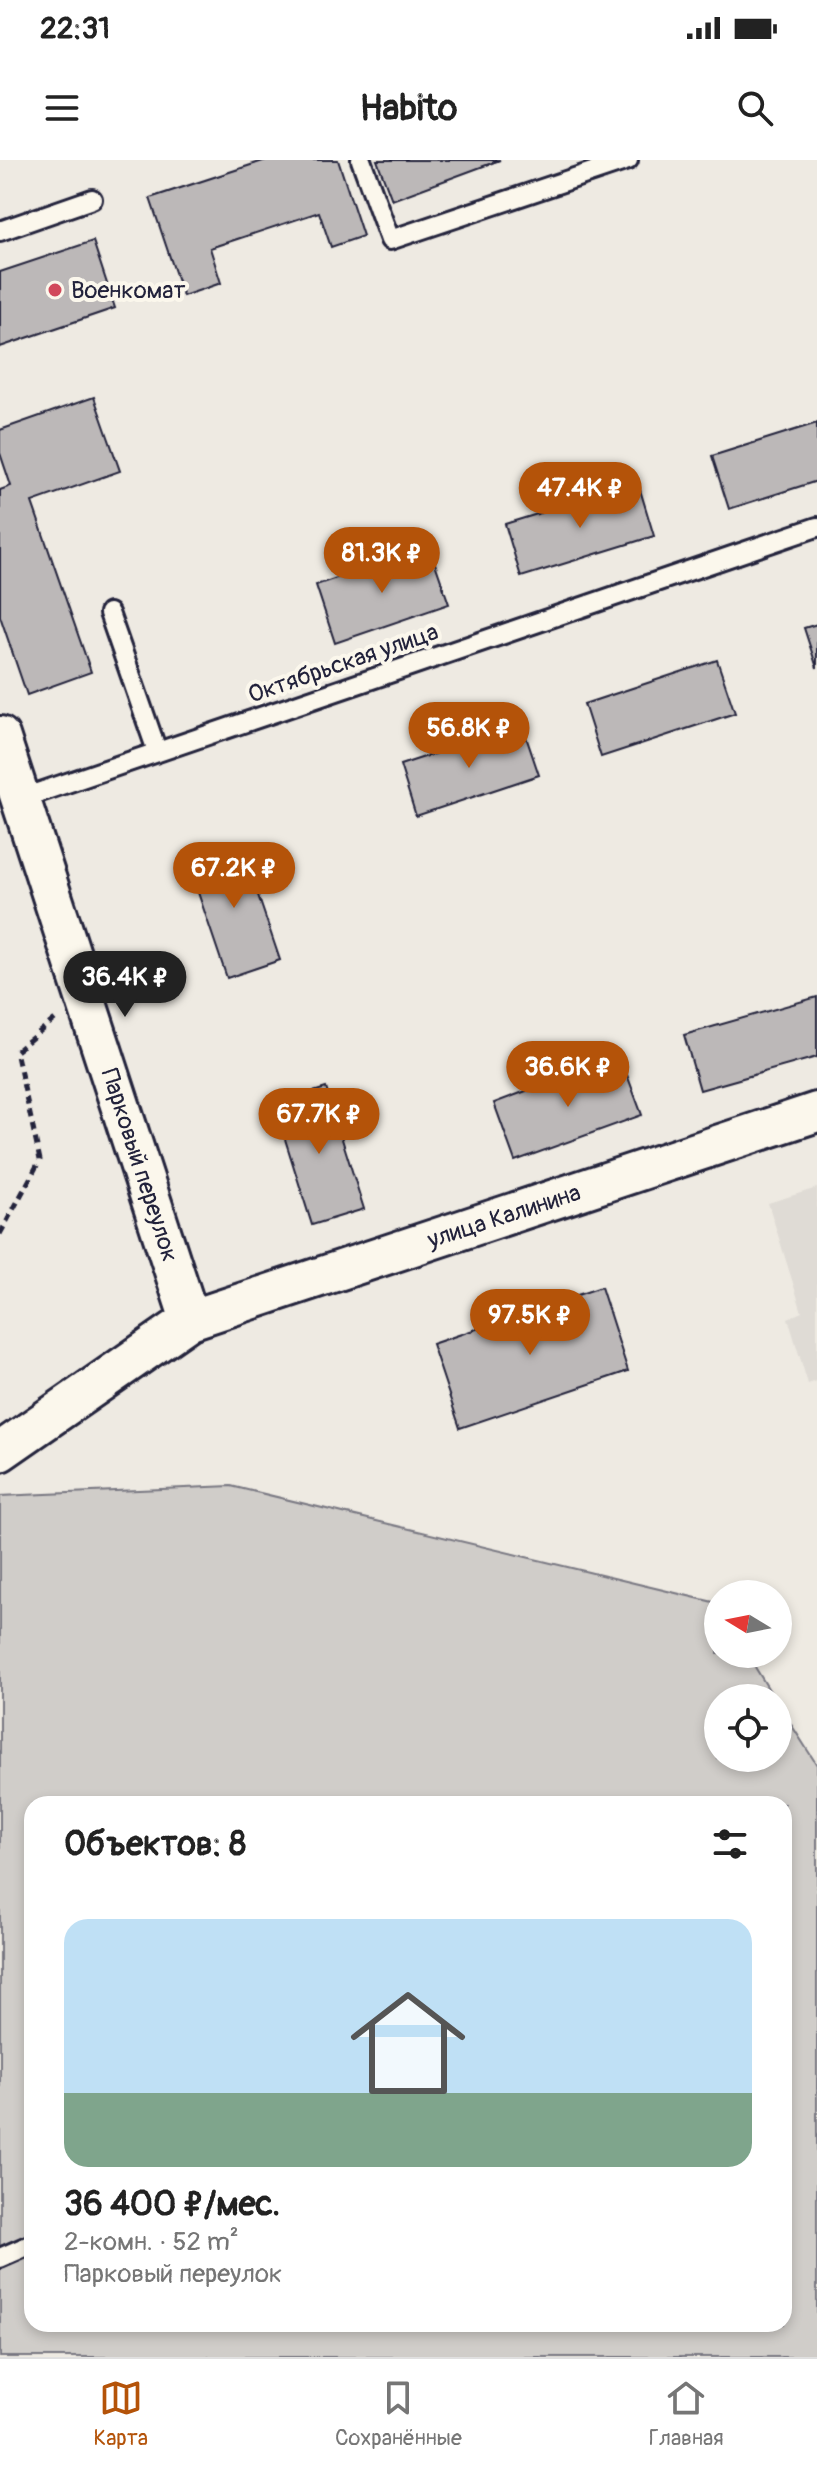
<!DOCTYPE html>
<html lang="ru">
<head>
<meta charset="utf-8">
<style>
  :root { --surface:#fff; --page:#f2f2f2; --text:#222; --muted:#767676; --line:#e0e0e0; --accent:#b45309 }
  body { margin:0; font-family:Pangolin,sans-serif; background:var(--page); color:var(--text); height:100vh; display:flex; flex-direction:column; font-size:30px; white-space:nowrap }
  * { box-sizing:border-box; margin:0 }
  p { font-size:26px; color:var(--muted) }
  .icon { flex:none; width:44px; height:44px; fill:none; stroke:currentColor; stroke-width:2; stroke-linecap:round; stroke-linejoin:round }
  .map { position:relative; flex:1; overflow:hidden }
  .panel { position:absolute; left:24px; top:1636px; width:768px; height:536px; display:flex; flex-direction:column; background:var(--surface); border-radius:24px; box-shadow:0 4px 12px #0003 }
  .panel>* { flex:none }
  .needle { width:52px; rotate:280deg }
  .tools { position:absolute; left:704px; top:1420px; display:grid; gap:16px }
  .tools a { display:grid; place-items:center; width:88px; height:88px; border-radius:50%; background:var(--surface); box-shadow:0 4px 12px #0003; font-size:40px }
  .price { position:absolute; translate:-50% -68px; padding:0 18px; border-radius:28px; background:var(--accent); color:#fff; font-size:26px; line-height:52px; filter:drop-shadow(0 2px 4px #0008) }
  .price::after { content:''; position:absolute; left:50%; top:48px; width:24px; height:18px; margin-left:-12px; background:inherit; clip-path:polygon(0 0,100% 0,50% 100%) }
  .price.selected { background:#222; color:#fff }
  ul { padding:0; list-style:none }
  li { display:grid; align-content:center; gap:16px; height:424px; padding:0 40px }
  li span { display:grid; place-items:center; height:248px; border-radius:24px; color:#555 }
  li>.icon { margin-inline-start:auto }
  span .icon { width:144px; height:144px; fill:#fffc; stroke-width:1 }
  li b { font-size:34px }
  h2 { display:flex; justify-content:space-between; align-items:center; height:96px; padding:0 40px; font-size:34px }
  .status { display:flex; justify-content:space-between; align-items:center; height:56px; padding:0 40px; background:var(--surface); direction:ltr }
  .status svg { height:22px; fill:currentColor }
  header { display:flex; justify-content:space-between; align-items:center; height:104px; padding:0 40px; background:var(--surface); font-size:36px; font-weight:800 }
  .menu { display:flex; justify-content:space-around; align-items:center; height:112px; border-top:2px solid var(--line); background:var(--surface); font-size:22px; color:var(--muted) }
  .menu a { display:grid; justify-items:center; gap:4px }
  .menu .selected { color:var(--accent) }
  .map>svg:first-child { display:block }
  .built { fill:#dfdbd5 }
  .green { fill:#d0cdc9; stroke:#797882; stroke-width:2; fill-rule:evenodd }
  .building { fill:#bcb8b8; stroke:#22223b; stroke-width:2 }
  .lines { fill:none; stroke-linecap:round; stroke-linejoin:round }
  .lane-casing { stroke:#22223b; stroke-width:24 }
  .street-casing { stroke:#22223b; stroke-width:44 }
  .path { stroke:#22223b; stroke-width:5; stroke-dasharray:8 6; stroke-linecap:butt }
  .lane { stroke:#fbf7ec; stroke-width:18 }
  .street { stroke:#fbf7ec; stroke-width:38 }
  .poi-dot { fill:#d1495b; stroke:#fbf7ec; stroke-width:3 }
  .labels { text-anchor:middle; stroke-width:8; stroke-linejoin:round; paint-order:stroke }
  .poi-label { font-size:24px; fill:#22223b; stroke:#fbf7ec; text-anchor:start }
  .street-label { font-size:24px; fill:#22223b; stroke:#fbf7ec }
</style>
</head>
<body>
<div class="status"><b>22:31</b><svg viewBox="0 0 49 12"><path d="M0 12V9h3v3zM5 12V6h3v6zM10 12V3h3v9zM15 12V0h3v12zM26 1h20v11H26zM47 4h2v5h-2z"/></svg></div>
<header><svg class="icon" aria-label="menu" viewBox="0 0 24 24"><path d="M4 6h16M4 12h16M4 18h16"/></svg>Habito<svg class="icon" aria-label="search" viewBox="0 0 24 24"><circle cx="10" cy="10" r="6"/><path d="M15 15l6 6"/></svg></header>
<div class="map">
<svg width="817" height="2197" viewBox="0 0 817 2197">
  <rect width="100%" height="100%" fill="#eeeae2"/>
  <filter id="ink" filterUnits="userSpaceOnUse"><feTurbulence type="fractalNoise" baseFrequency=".0125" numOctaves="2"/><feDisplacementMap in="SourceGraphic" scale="16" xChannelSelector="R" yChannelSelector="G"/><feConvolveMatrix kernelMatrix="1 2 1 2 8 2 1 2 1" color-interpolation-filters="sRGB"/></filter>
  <g filter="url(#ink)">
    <path class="built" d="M817 1028V1221L808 1224 788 1158 802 1152 768 1043Z"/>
    <path class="green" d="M231 1326 713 1442 718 1449V1494H747L774 1538H718V1598H778V1544L817 1605V2197H0V1336ZM32 1644H784V2164H32Z"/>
    <path class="building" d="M266 0H338L363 76 331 87 319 52 210 88 221 123 183 136 150 38Z
      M377 0H500L392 40Z
      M93 81 115 148 0 187V112Z
      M94 237 120 311 32 342 91 512 27 535 0 456V330L11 326 0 293V270Z
      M817 263V321L729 349 712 296Z
      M638 323 654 376 521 417 505 364Z
      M429 386 449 444 335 483 316 425Z
      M817 464V508L804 468Z
      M717 500 735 553 601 597 584 544Z
      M522 565 539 615 416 656 400 605Z
      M240 682 280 800 227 818 187 700Z
      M817 837V897L700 930 684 875Z
      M620 896 642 955 515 1001 494 943Z
      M326 928 364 1049 312 1065 274 944Z
      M601 1127 628 1211 460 1268 432 1184Z"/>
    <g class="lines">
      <defs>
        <path id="lane" d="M361 0 390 80 628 0
          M0 71 92 39
          M109 453 157 591
          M20 639 817 367
          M0 2098 32 2084"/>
        <path id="street" d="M0 576 190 1160
          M0 1292 190 1160 817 952"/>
      </defs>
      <use href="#lane" class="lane-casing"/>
      <use href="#street" class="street-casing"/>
      <path class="path" d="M0 1074 40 1000 16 891 55 859"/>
      <use href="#lane" class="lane"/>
      <use href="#street" class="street"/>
    </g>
  </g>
  <circle class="poi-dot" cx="55" cy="130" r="8"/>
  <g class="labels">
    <g class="poi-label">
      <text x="71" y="138">Военкомат</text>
    </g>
    <g class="street-label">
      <text transform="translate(343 503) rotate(-19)" y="8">Октябрьская улица</text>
      <text transform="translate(140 1005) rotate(72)" y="8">Парковый переулок</text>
      <text transform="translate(504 1056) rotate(-18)" y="8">улица Калинина</text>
    </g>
  </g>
</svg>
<div class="tools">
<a><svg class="needle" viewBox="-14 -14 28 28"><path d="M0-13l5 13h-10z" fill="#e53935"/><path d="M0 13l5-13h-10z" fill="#767676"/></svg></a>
<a><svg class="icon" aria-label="locate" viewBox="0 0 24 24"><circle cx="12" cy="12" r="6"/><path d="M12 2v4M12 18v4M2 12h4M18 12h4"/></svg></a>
</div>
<b class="price" style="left:580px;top:370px">47.4K ₽</b>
<b class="price" style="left:382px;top:435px">81.3K ₽</b>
<b class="price" style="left:469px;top:610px">56.8K ₽</b>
<b class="price" style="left:234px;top:750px">67.2K ₽</b>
<b class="price selected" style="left:125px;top:859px">36.4K ₽</b>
<b class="price" style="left:568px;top:949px">36.6K ₽</b>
<b class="price" style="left:319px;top:996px">67.7K ₽</b>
<b class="price" style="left:530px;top:1197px">97.5K ₽</b>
<section class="panel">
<h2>Объектов: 8<svg class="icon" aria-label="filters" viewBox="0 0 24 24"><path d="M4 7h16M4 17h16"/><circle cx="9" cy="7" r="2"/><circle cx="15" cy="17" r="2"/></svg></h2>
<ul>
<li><span style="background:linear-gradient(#bfe0f5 70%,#7fa58c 0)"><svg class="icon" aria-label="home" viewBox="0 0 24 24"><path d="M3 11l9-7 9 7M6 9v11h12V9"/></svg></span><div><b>36 400 ₽/мес.</b><p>2-комн. · 52 m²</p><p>Парковый переулок</p></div></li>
</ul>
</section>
</div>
<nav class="menu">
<a class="selected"><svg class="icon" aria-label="map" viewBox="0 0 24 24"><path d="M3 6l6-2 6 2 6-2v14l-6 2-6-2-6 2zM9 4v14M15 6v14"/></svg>Карта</a>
<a><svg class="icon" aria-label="saved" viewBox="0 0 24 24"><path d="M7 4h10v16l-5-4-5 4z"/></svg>Сохранённые</a>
<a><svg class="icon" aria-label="home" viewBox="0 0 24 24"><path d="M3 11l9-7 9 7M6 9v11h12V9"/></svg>Главная</a>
</nav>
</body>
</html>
